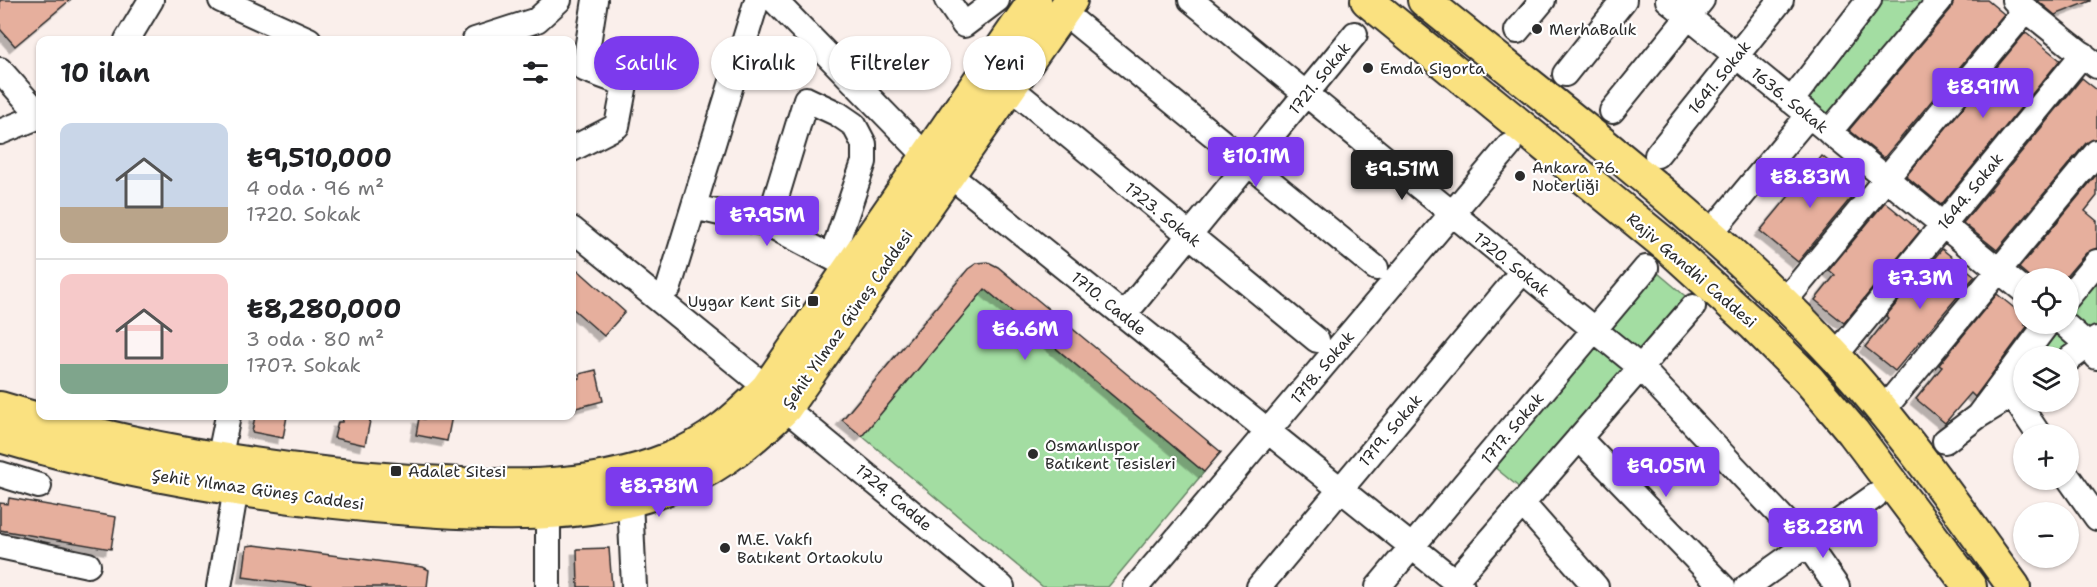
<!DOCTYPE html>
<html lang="tr">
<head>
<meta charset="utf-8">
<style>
  :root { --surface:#fff; --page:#f2f2f2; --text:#202124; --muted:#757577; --line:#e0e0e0; --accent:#7c3aed }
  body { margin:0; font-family:"Shantell Sans",sans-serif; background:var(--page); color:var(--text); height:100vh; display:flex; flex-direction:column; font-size:22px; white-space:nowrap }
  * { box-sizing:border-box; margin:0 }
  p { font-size:20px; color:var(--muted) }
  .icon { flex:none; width:33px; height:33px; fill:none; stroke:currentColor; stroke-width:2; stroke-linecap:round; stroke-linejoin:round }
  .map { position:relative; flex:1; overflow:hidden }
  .panel { position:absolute; left:36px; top:36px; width:540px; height:384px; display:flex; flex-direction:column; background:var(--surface); border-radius:12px; box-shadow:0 2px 4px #0004 }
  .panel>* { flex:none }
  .hud { position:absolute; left:594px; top:36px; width:570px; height:54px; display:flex; gap:12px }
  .controls { position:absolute; left:2013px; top:268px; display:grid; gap:12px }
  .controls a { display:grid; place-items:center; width:66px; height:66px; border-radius:50%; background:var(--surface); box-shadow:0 2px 4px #0004; font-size:30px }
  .price { position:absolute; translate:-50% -51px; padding:0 14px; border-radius:6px; background:var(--accent); color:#fff; font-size:20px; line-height:39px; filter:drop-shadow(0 2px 3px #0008) }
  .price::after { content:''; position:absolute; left:50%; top:36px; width:18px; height:14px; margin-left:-9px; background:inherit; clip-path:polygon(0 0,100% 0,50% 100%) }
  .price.current { background:#222; color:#fff }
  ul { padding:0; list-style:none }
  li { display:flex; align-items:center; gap:18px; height:150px; padding:0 24px }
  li+li { border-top:2px solid var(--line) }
  li span { display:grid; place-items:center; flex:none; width:168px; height:120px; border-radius:12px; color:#555 }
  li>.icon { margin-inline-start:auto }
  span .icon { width:72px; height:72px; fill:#fffc; stroke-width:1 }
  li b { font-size:26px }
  h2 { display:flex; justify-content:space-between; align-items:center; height:72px; padding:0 24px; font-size:26px }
  .pill { padding:0 21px; border-radius:27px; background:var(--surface); box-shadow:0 2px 4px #0004; font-size:21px; line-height:54px }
  .pill.current { background:var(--accent); color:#fff }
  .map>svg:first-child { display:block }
  .green { fill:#a3dda2; stroke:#678466; stroke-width:1.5 }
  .building { fill:#e6af9d; stroke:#2b2b2b; stroke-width:1.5; filter:url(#shadow) }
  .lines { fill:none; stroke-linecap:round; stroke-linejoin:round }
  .minor-casing { stroke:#2b2b2b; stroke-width:28 }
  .major-casing { stroke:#2b2b2b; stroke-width:36 }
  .minor { stroke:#fff; stroke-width:24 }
  .major { stroke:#fae180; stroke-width:32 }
  .poi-dot { fill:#2b2b2b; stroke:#fff; stroke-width:2 }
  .labels { text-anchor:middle; stroke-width:4.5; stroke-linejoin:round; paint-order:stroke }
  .poi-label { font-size:16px; fill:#2b2b2b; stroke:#fff; text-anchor:start }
  .street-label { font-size:16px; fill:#2b2b2b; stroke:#fff }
</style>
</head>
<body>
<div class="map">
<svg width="2097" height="587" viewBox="0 0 2097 587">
  <defs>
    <filter id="shadow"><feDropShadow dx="-5.5" dy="5.5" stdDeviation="0" flood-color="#0004"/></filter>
  </defs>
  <rect width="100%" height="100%" fill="#faefeb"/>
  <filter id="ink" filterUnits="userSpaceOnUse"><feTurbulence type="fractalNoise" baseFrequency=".0167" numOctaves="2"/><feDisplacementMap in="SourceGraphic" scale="12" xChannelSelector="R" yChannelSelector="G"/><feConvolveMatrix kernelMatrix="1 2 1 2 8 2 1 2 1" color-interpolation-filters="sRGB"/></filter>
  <g filter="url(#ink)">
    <path class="green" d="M1875 0H1936L1830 125 1798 99Z
      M1652 268 1690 300 1526 493 1488 462Z
      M2097 275V329L2089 337 2069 321 2068 311Z
      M985 289 1204 472 1108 587H1043L862 436Z
      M2051 325 2080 349 2067 357H2027Z"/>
    <path class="building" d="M0 0H70L15 46 0 29Z
      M1954 0H1987L2004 14 1884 158 1849 130 1951 9Z
      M2037 0H2091V1L2055 15Z
      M2026 32 2060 60 1941 205 1906 176Z
      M2082 78 2097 90V138L2086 143 1997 250 1963 223Z
      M1822 156 1860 187 1798 262 1760 231Z
      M2097 174V196L2085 211 2097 221V248L2086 253 2064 279H2032L2019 268Z
      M1885 202 1920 231 1844 323 1815 300 1835 275 1829 270Z
      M1942 249 1975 276 1895 371 1865 347 1888 318 1886 316Z
      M988 262 998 267 1221 452 1204 472 985 289 862 436 842 420 968 269 977 263Z
      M578 270 625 312 604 336 572 308V278Z
      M1997 294 2024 316V324H2029L1975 397 1971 393 1945 423 1916 399 1942 367 1939 365Z
      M596 370 603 401 572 409V381L580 378 579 374Z
      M255 416H287L283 438 252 432Z
      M344 416H371L365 445 334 438 338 422H342Z
      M424 416H452L447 441 416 435 419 418 424 419Z
      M9 498 116 517 111 549 0 530V503L8 504Z
      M254 545 423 567 429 570 427 587H317L243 577 247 546Z
      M609 548 612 587H578L577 549Z"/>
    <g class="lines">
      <defs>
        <path id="minor" d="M221 0 309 40
          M774 0 927 157 1462 587
          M947 0 964 25 997 0
          M1191 0 1640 367 1807 544 1837 587
          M1668 0 2024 291
          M2014 0 2097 66
          M1063 12 1376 268
          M1517 31 1543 0
          M127 40 151 0
          M475 40 537 20 559 0
          M0 70 40 115
          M1565 74 1624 0
          M1010 87 1317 340
          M1791 101 1869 0
          M1612 111 1702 0
          M0 132 40 116
          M1829 132 1940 0
          M572 149 617 126 625 84 584 69 595 0
          M1657 155 1781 0
          M694 207 768 224 844 264
          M768 224 806 99 838 114 854 125 864 144V162L832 256
          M572 229 767 388
          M1709 235 1809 115
          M669 287 757 0
          M2068 297 2097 262
          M1783 303 2026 10
          M1124 315 1355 34
          M2064 324 2090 347 2097 357
          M1835 356 2083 54
          M2068 360 2097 339
          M2012 395 2039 435
          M785 408 1002 587
          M1883 410 2097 152
          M1978 416 2044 328
          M1579 438 1723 587
          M1945 441 1978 416 2024 388
          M219 460 228 416
          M0 474 39 486
          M2068 477 2097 518
          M630 500 634 587
          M1522 503 1596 587
          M548 512V587
          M0 546 88 565
          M1455 581 1693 307
          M219 587 236 489
          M1136 587 1509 146
          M1259 587 1522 272
          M1378 587 1646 268
          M1747 587 1875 496"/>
        <path id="major" d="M1367 0 1666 245 1754 325 1809 380 1853 432 1970 587
          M1424 0C1564 114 1714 224 1836 357 1902 429 1957 508 2014 587
          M0 408C134 449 270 471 410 481 495 487 588 492 669 459 710 443 737 418 767 388L1035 0
          M0 436C134 476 272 499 411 509 492 515 580 519 658 492 709 475 748 445 785 408L1071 0"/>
      </defs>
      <use href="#minor" class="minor-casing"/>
      <use href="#major" class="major-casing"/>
      <use href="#minor" class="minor"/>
      <use href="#major" class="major"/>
    </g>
  </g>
  <g class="poi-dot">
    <circle cx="1537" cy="29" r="6"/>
    <circle cx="1368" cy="68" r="6"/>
    <circle cx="1520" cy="176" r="6"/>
    <rect x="807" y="295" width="12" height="12" rx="3"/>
    <circle cx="1033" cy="454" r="6"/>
    <rect x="390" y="465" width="12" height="12" rx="3"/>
    <circle cx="725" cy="548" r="6"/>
  </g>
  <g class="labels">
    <g class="poi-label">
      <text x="1549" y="35">MerhaBalık</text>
      <text x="1380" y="74">Emda Sigorta</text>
      <text x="1532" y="173">Ankara 76.<tspan x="1532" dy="18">Noterliği</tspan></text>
      <text x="801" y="307" text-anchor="end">Uygar Kent Sit</text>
      <text x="1045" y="451">Osmanlıspor<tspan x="1045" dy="18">Batıkent Tesisleri</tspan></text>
      <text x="408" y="477">Adalet Sitesi</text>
      <text x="737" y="545">M.E. Vakfı<tspan x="737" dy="18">Batıkent Ortaokulu</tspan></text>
    </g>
    <g class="street-label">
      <text transform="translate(1719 77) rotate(-51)" y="6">1641. Sokak</text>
      <text transform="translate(1319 78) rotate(-51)" y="6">1721. Sokak</text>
      <text transform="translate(1790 100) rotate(39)" y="6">1636. Sokak</text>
      <text transform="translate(1970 191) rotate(-51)" y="6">1644. Sokak</text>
      <text transform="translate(1163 214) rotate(39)" y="6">1723. Sokak</text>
      <text transform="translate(1512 264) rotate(39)" y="6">1720. Sokak</text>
      <text transform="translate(1692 270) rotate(41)" y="6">Rajiv Gandhi Caddesi</text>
      <text transform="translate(1109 303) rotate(39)" y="6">1710. Cadde</text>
      <text transform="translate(847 319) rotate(-55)" y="6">Şehit Yılmaz Güneş Caddesi</text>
      <text transform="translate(1322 367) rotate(-50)" y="6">1718. Sokak</text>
      <text transform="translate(1512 428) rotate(-50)" y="6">1717. Sokak</text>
      <text transform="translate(1390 430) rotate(-50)" y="6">1719. Sokak</text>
      <text transform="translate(258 489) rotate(8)" y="6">Şehit Yılmaz Güneş Caddesi</text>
      <text transform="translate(894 497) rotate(40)" y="6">1724. Cadde</text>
    </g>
  </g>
</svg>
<div class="controls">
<a><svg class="icon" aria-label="locate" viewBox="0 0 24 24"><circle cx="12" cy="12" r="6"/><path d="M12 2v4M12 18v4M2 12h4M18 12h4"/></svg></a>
<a><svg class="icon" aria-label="layers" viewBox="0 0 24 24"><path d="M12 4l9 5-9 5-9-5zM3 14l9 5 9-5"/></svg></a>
<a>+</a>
<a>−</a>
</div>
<b class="price" style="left:1983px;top:119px">₺8.91M</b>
<b class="price" style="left:1256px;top:188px">₺10.1M</b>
<b class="price current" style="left:1402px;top:201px">₺9.51M</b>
<b class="price" style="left:1810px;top:209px">₺8.83M</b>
<b class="price" style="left:767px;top:247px">₺7.95M</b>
<b class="price" style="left:1920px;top:310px">₺7.3M</b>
<b class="price" style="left:1025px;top:361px">₺6.6M</b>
<b class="price" style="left:1666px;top:498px">₺9.05M</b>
<b class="price" style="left:659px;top:518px">₺8.78M</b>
<b class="price" style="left:1823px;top:559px">₺8.28M</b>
<div class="hud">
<a class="pill current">Satılık</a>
<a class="pill">Kiralık</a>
<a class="pill">Filtreler</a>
<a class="pill">Yeni</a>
</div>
<section class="panel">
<h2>10 ilan<svg class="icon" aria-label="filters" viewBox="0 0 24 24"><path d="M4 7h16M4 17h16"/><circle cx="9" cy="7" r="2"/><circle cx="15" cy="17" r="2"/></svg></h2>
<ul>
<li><span style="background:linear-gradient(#c9d6e8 70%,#b9a48a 0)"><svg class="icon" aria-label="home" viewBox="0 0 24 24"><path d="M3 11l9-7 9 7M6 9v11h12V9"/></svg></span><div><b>₺9,510,000</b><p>4 oda · 96 m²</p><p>1720. Sokak</p></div></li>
<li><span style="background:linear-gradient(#f6c9c9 75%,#7fa58c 0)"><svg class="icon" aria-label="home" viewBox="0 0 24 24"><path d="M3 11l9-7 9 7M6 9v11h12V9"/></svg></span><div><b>₺8,280,000</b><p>3 oda · 80 m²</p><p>1707. Sokak</p></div></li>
</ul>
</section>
</div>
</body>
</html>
